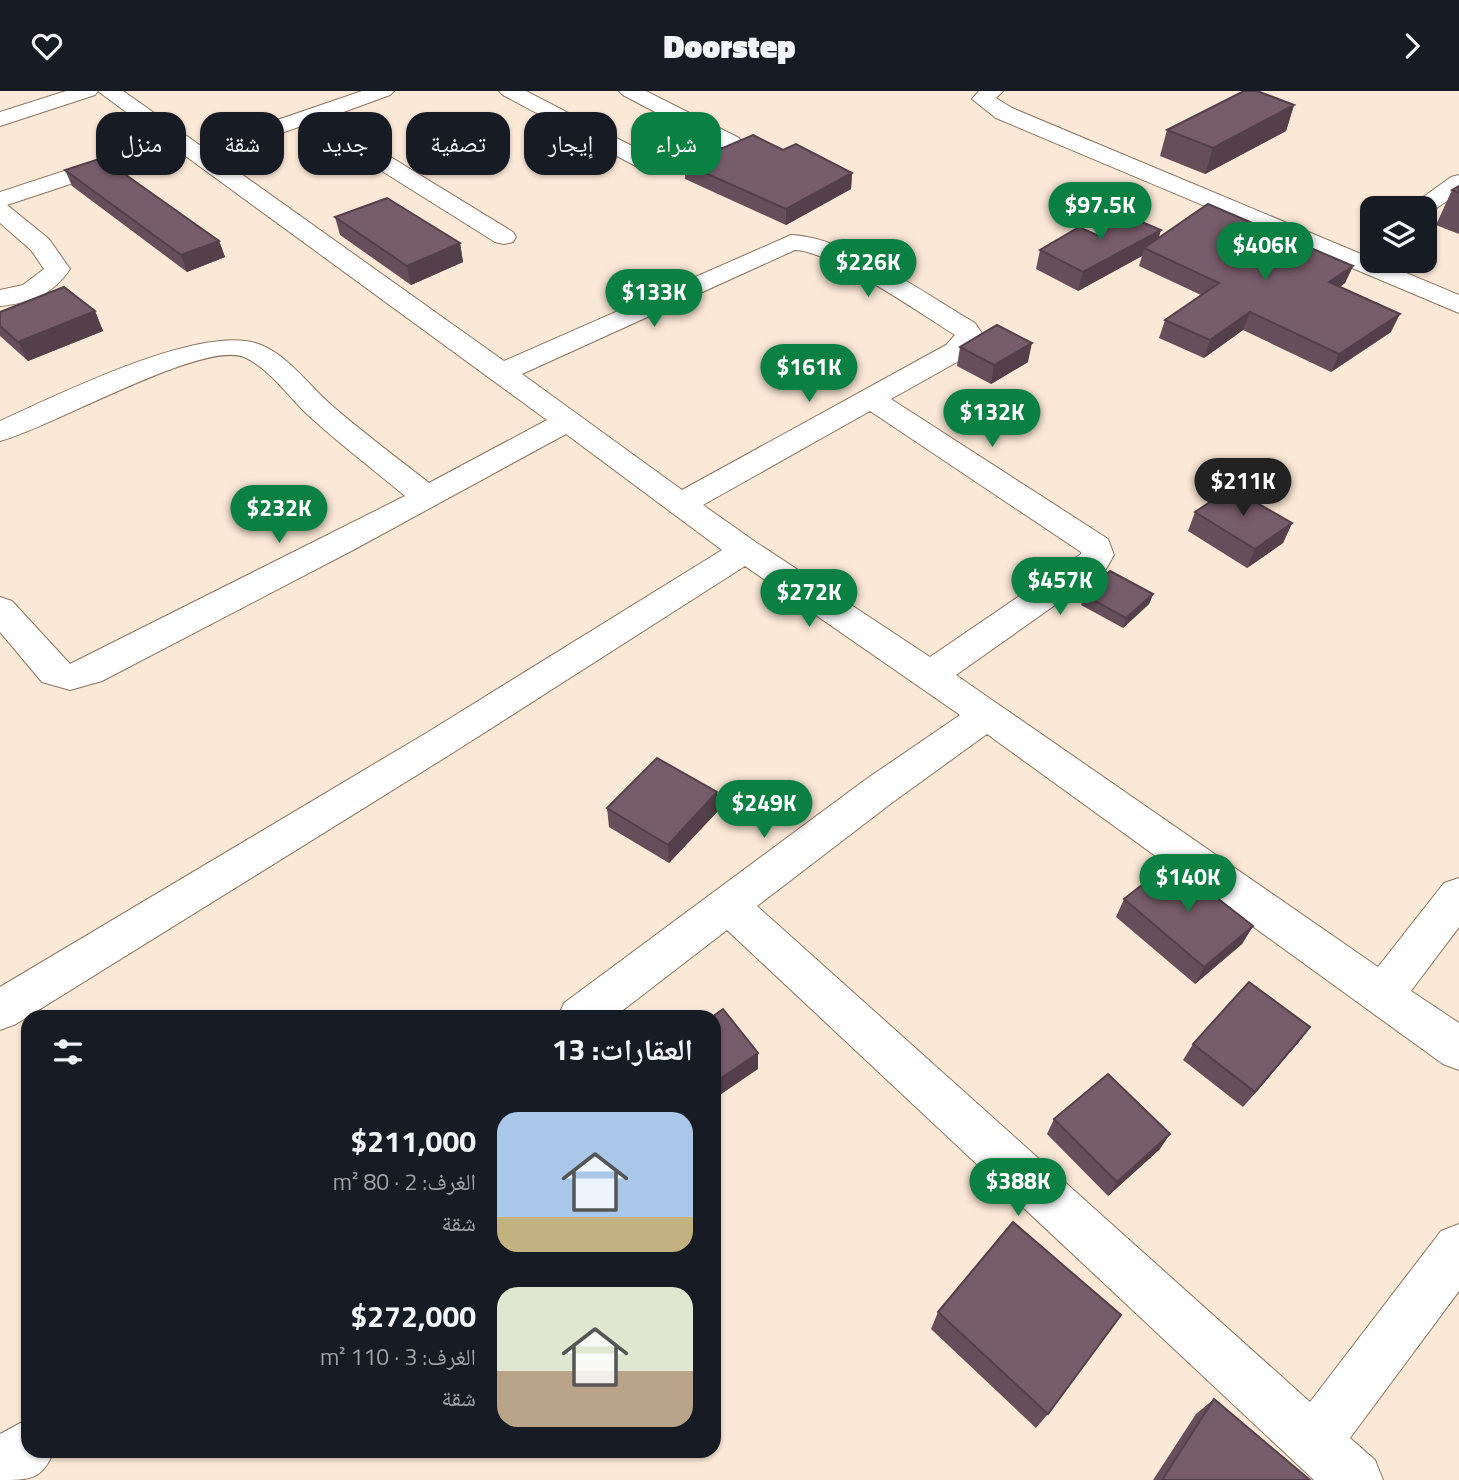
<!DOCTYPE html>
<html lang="ar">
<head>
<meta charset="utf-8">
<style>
  :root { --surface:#171b24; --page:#242831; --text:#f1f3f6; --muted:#9ea1a6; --accent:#0b8043 }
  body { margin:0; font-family:"Titillium Web","Noto Naskh Arabic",sans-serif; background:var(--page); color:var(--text); direction:rtl; height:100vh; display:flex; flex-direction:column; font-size:26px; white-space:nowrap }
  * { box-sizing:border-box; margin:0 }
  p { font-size:23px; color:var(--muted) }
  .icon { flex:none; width:38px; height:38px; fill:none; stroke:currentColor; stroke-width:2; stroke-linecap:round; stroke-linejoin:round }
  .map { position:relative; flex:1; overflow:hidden; direction:ltr }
  .sheet { position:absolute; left:21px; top:919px; width:700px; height:448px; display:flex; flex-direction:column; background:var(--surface); border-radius:21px; box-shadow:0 2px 5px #0004; direction:rtl }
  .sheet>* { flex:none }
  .hud { position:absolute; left:21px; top:21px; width:700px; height:63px; direction:rtl; display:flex; gap:14px }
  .tools { position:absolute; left:1360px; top:105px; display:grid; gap:14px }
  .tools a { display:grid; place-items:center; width:77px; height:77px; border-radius:14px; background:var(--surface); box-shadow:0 2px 5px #0004; font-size:35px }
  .price { position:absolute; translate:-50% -60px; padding:0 16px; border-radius:24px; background:var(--accent); color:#fff; font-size:23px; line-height:46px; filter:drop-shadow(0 2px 4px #0008) }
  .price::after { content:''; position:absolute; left:50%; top:42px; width:21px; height:16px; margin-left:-10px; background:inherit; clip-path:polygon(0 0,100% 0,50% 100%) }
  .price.current { background:#222; color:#fff }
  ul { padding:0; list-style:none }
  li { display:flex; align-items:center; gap:21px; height:175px; padding:0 28px }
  li span { display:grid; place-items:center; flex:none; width:196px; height:140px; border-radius:21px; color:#555 }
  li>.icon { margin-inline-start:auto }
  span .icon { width:84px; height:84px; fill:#fffc; stroke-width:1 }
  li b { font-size:30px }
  h2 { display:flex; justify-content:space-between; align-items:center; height:84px; padding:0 28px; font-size:30px }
  .tag { padding:0 24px; border-radius:21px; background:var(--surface); box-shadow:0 2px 5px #0004; font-size:24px; line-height:63px }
  .tag.current { background:var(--accent); color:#fff }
  header { display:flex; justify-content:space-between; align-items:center; height:91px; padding:0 28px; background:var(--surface); font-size:32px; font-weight:800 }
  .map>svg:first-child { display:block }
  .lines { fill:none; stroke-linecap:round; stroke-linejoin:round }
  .minor-casing { stroke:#89745f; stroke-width:2 }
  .minor { fill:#fff; fill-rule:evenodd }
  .wall { fill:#664f5a }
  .shaded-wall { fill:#53404a }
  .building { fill:#775c69; stroke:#53404a; stroke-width:2 }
</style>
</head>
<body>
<header><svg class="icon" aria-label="forward" viewBox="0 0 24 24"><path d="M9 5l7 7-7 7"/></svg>Doorstep<svg class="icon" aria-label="heart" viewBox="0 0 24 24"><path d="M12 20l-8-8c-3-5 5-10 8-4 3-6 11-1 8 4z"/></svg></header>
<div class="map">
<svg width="1459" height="1389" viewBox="0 0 1459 1389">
  <rect width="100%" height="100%" fill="#fbe8d6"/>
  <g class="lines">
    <defs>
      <path id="minor" d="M66 0H123L201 55 362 0H394L390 4 327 27 513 141 516 146 513 151 504 153 495 151 307 33 216 65 504 270 791 144C847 146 925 203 975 232L983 244 966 266 891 308 1108 448 1114 464 1106 478 956 584 1378 876 1444 792 1459 787V836L1411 900 1459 932V979L1443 973 987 643 893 711 757 815 1310 1311 1441 1140 1459 1133V1200L1350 1347 1375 1369 1383 1389H1314L727 839 614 926H558L564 912 865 689 960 624 745 475 454 661 16 933 0 939V896L428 641 722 459 566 343 355 458 102 590 70 599 42 591 0 541V506L12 510 70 573 405 405C373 378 338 352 307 323 288 305 269 277 244 266 202 249 49 338 0 350V330C56 305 205 230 261 254 288 265 308 293 329 312 361 340 396 366 429 392L547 329 176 58 7 114 49 148 70 178C53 204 30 212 0 215V199L23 194 44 178 31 159 0 132V101L162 48 98 0 95 4 0 35V21ZM795 159C831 160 920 222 955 244L946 254 682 399 522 283ZM870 320 1081 461V463L930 566 757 452 703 414Z
        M499 0H526L661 70 665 75 661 80H645L503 4Z
        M619 0H646L739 47 742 52 739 57H723L623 4Z
        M979 0H1003L996 7 1012 17 1459 204V222L996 27 972 8Z
        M1459 84V102L1429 122 1424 123V117H1408L1451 86Z
        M28 1328V1360H54C42 1389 30 1389 0 1389V1343Z"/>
    </defs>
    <use href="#minor" class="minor-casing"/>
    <use href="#minor" class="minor"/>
  </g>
  <path class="wall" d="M1294 14 1286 40 1205 83 1160 65 1167 39Z
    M685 73 852 82 851 98 786 134 685 88Z
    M65 79 219 150 225 166 187 181 72 95Z
    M1459 95V143L1436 134 1452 99Z
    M335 126 460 152 463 171 411 194 340 144Z
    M1099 145 1158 147 1353 175 1345 192 1340 196 1391 241 1331 281 1243 239 1204 267 1159 247 1165 229 1201 204 1139 175 1142 165 1078 200 1036 178 1040 159Z
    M95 220 103 240 28 270 0 245V221Z
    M960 256 1028 271 991 293 957 275Z
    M1195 421 1292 432 1283 452 1247 477 1188 440Z
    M1153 503 1149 513 1123 537 1081 514 1084 504Z
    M717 701 718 720 669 772 609 736 607 717Z
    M1124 808 1253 835 1242 853 1195 893 1116 826Z
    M1310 936 1298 952 1243 1016 1183 969 1193 953Z
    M1054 1028 1160 1058 1108 1105 1047 1043Z
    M938 1221 1048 1323 1036 1337 931 1238Z
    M1214 1308 1310 1389H1153L1196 1323Z"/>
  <path class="shaded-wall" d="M1294 14 1286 40 1205 83 1213 57Z
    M852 82 851 98 786 134V118Z
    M1161 139 1156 157H1144L1142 165 1078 200 1083 181Z
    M219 150 225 166 187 181 181 164Z
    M460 152 463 171 411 194 407 175Z
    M1353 175 1345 192 1322 209 1329 191Z
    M95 220 103 240 28 270 18 251Z
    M1250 221 1243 239 1204 267 1210 249Z
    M1400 223 1391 241 1331 281 1339 263Z
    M1032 252 1028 271 991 293 994 274Z
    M1292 432 1283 452 1247 477 1255 458Z
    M1153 503 1149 513 1123 537 1126 527Z
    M717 701 718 720 669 772 668 754Z
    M1253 835 1242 853 1195 893 1204 876Z
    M1310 936 1298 952 1243 1016 1255 1001Z
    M758 962V978L714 1008V992Z
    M1170 1043 1160 1058 1108 1105 1117 1091Z"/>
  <path class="building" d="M1244 0H1257L1294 14 1213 57 1167 39Z
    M753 44 783 59 796 53 852 82 786 118 685 73Z
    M102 67 219 150 181 164 65 79Z
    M1459 95V102L1452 99Z
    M387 107 460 152 407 175 335 126Z
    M1208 113 1353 175 1329 191 1400 223 1339 263 1250 221 1210 249 1165 229 1219 192 1144 157Z
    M1111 118 1161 139 1083 181 1040 159 1079 136 1099 145Z
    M64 196 95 220 18 251 0 235V221Z
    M997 234 1032 252 994 274 960 256Z
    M1231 397 1292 432 1255 458 1195 421Z
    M1110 480 1153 503 1126 527 1084 504Z
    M657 667 717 701 668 754 607 717Z
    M1171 771 1253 835 1204 876 1124 808Z
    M1249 891 1310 936 1255 1001 1193 953Z
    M723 918 758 962 714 992V926H712Z
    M1108 983 1170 1043 1117 1091 1054 1028Z
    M1013 1131 1121 1224 1048 1323 938 1221Z
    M1214 1308 1310 1389H1162Z"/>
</svg>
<div class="tools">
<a><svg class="icon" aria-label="layers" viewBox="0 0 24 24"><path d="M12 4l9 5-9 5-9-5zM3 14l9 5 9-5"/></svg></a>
</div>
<b class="price" style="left:1100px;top:151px">$97.5K</b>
<b class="price" style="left:1265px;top:191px">$406K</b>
<b class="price" style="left:868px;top:208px">$226K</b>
<b class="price" style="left:654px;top:238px">$133K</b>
<b class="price" style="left:809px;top:313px">$161K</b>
<b class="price" style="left:992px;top:358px">$132K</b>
<b class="price current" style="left:1243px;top:427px">$211K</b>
<b class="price" style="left:279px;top:454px">$232K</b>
<b class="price" style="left:1060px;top:526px">$457K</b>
<b class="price" style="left:809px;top:538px">$272K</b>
<b class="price" style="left:764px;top:749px">$249K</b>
<b class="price" style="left:1188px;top:823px">$140K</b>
<b class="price" style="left:1018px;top:1127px">$388K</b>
<div class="hud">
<a class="tag current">شراء</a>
<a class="tag">إيجار</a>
<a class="tag">تصفية</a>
<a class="tag">جديد</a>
<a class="tag">شقة</a>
<a class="tag">منزل</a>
</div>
<section class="sheet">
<h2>العقارات: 13<svg class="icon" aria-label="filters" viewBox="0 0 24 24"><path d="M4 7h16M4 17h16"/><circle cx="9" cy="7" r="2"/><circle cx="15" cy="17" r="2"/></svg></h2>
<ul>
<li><span style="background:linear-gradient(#a9c7e8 75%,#c2b280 0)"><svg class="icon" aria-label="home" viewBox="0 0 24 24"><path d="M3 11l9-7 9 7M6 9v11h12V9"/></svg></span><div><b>$211,000</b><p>الغرف: 2 · 80 m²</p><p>شقة</p></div></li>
<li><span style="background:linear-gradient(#dfe7d0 60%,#b9a48a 0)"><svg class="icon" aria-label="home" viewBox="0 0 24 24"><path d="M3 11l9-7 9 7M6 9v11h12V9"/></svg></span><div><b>$272,000</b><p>الغرف: 3 · 110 m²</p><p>شقة</p></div></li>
</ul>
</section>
</div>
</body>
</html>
